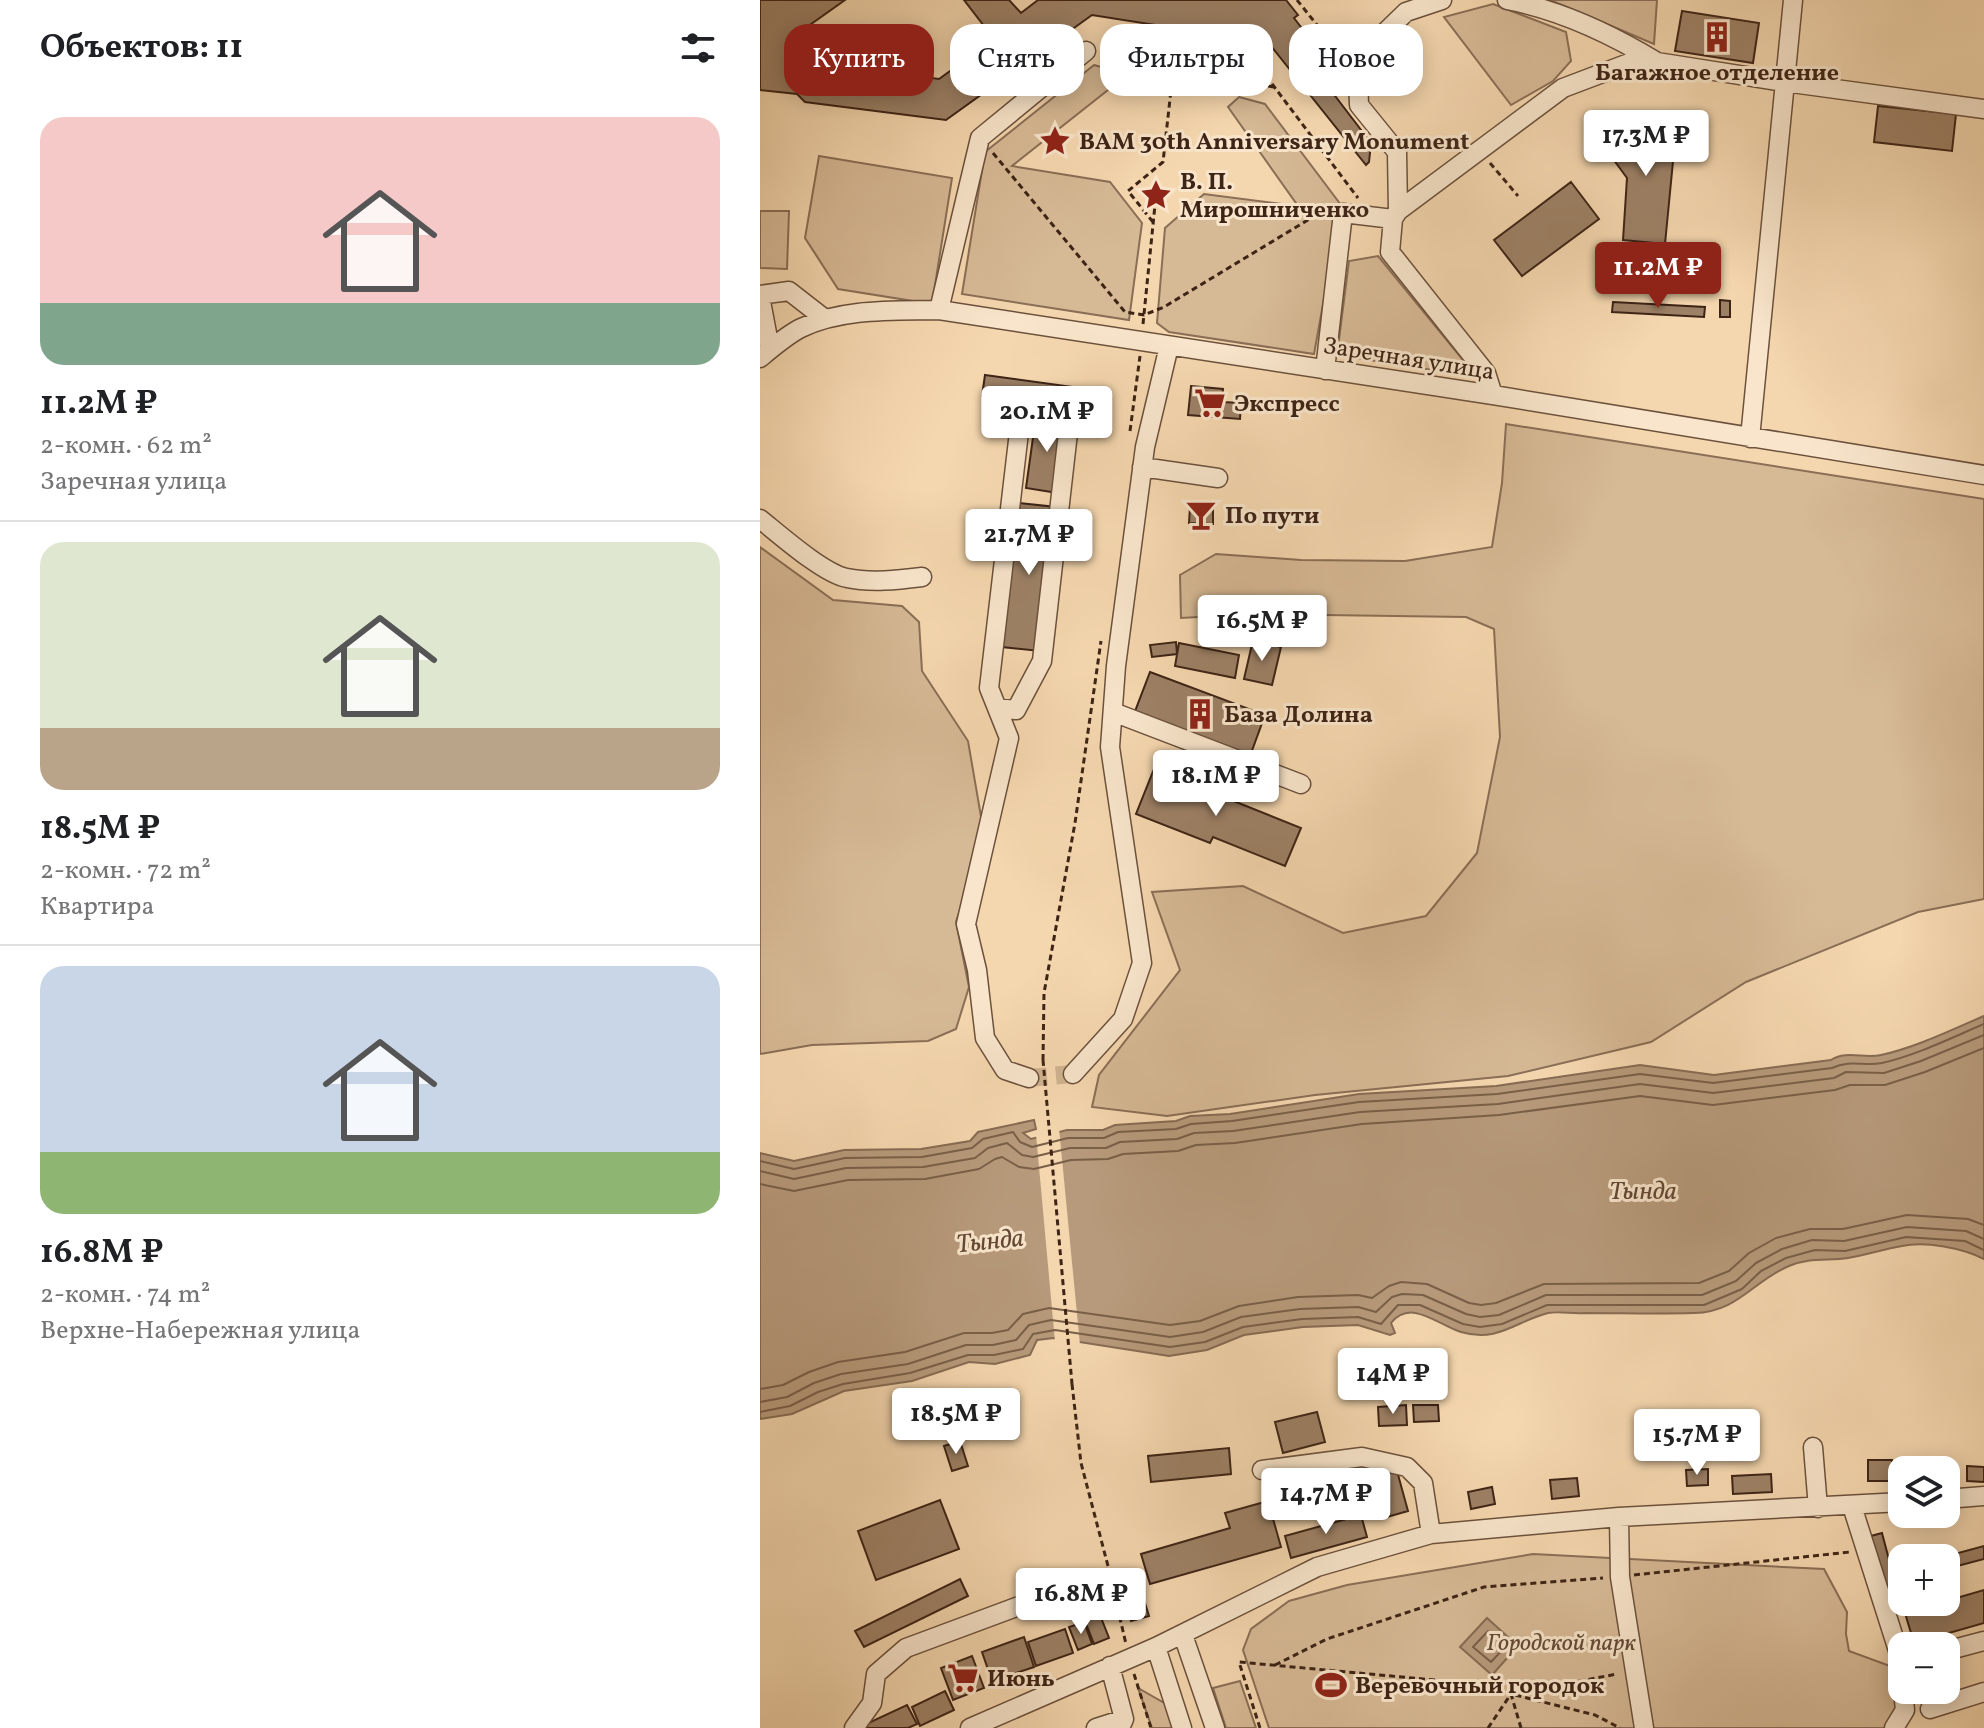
<!DOCTYPE html>
<html lang="ru">
<head>
<meta charset="utf-8">
<style>
  :root { --surface:#fff; --page:#f6f6f6; --text:#202124; --muted:#757577; --line:#e0e0e0; --accent:#8f2418 }
  body { margin:0; font-family:Vollkorn,serif; background:var(--page); color:var(--text); height:100vh; display:flex; flex-direction:column; font-size:30px; white-space:nowrap }
  * { box-sizing:border-box; margin:0 }
  p { font-size:26px; color:var(--muted) }
  .icon { flex:none; width:44px; height:44px; fill:none; stroke:currentColor; stroke-width:2; stroke-linecap:round; stroke-linejoin:round }
  .map { position:relative; flex:1; overflow:hidden }
  .details { display:flex; flex-direction:column; background:var(--surface); width:760px }
  .details>* { flex:none }
  .guide { position:absolute; left:24px; top:24px; width:760px; height:72px; display:flex; gap:16px }
  .fabs { position:absolute; left:1128px; top:1456px; display:grid; gap:16px }
  .fabs a { display:grid; place-items:center; width:72px; height:72px; border-radius:16px; background:var(--surface); box-shadow:0 4px 20px #0003; font-size:40px }
  .price { position:absolute; translate:-50% -68px; padding:0 18px; border-radius:8px; background:#fff; color:#222; font-size:26px; line-height:52px; filter:drop-shadow(0 2px 4px #0008) }
  .price::after { content:''; position:absolute; left:50%; top:48px; width:24px; height:18px; margin-left:-12px; background:inherit; clip-path:polygon(0 0,100% 0,50% 100%) }
  .price.on { background:var(--accent); color:#fff }
  ul { padding:0; list-style:none }
  li { display:grid; align-content:center; gap:16px; height:424px; padding:0 40px }
  li+li { border-top:2px solid var(--line) }
  li span { display:grid; place-items:center; height:248px; border-radius:24px; color:#555 }
  li>.icon { margin-inline-start:auto }
  span .icon { width:144px; height:144px; fill:#fffc; stroke-width:1 }
  li b { font-size:34px }
  h2 { display:flex; justify-content:space-between; align-items:center; height:96px; padding:0 40px; font-size:34px }
  .pill { padding:0 28px; border-radius:24px; background:var(--surface); box-shadow:0 4px 20px #0003; font-size:28px; line-height:72px }
  .pill.on { background:var(--accent); color:#fff }
  main { display:flex; flex:1; min-height:0 }
  .map>svg:first-child { display:block }
  .green { fill:#d6b995; stroke:#8a6e56; stroke-width:2 }
  .water { fill:#b79a7b; stroke:#876b53; stroke-width:2 }
  .pier { fill:#f5d7af }
  .lines { fill:none; stroke-linecap:round; stroke-linejoin:round }
  .shore { stroke:#7a5f48; stroke-width:2 }
  .building { fill:#9d8166; stroke:#3e2416; stroke-width:2 }
  .minor-tunnel { stroke:#d0b390; stroke-width:18; stroke-dasharray:18 9; stroke-linecap:butt }
  .minor-casing { stroke:#6c513c; stroke-width:21 }
  .path { stroke:#3e2416; stroke-width:3; stroke-dasharray:6 4; stroke-linecap:butt }
  .minor { stroke:#f8e5cb; stroke-width:18 }
  .path-bridge { stroke:#3e2416; stroke-width:3; stroke-dasharray:6 4; stroke-linecap:butt }
  .labels { text-anchor:middle; stroke-width:6; stroke-linejoin:round; paint-order:stroke }
  .poi-label { font-size:24px; font-weight:bold; fill:#3e2416; stroke:#f8e5cb; text-anchor:start }
  .street-label { font-size:24px; fill:#3e2416; stroke:#f8e5cb }
  .park-label { font-size:24px; font-style:italic; fill:#644936; stroke:#f8e5cb }
  .water-label { font-size:26px; font-style:italic; fill:#624734; stroke:#f8e5cb }
</style>
</head>
<body>
<main>
<section class="details">
<h2>Объектов: 11<svg class="icon" aria-label="filters" viewBox="0 0 24 24"><path d="M4 7h16M4 17h16"/><circle cx="9" cy="7" r="2"/><circle cx="15" cy="17" r="2"/></svg></h2>
<ul>
<li><span style="background:linear-gradient(#f6c9c9 75%,#7fa58c 0)"><svg class="icon" aria-label="home" viewBox="0 0 24 24"><path d="M3 11l9-7 9 7M6 9v11h12V9"/></svg></span><div><b>11.2M ₽</b><p>2-комн. · 62 m²</p><p>Заречная улица</p></div></li>
<li><span style="background:linear-gradient(#dfe7d0 75%,#b9a48a 0)"><svg class="icon" aria-label="home" viewBox="0 0 24 24"><path d="M3 11l9-7 9 7M6 9v11h12V9"/></svg></span><div><b>18.5M ₽</b><p>2-комн. · 72 m²</p><p>Квартира</p></div></li>
<li><span style="background:linear-gradient(#c9d6e8 75%,#8fb573 0)"><svg class="icon" aria-label="home" viewBox="0 0 24 24"><path d="M3 11l9-7 9 7M6 9v11h12V9"/></svg></span><div><b>16.8M ₽</b><p>2-комн. · 74 m²</p><p>Верхне-Набережная улица</p></div></li>
</ul>
</section>
<div class="map">
<svg width="1224" height="1728" viewBox="0 0 1224 1728">
  <rect width="100%" height="100%" fill="#f5d7af"/>
  <filter id="stains"><feTurbulence type="fractalNoise" baseFrequency=".0025" numOctaves="4"/><feColorMatrix values="0 0 0 0 .2 0 0 0 0 .09 0 0 0 0 .02 0 0 0 .5 -.17"/></filter>
  <radialGradient id="worn" r=".72"><stop offset=".6" stop-color="#630" stop-opacity="0"/><stop offset="1" stop-color="#630" stop-opacity=".3"/></radialGradient>
  <path class="green" d="M790 0H897L894 44Z
    M733 4 806 32 811 61 793 81 751 105 684 17Z
    M334 65 352 70 353 86 252 166 350 182 382 223 369 320 202 294 225 152Z
    M479 97 505 104 581 205 554 354 409 332 397 323 405 228 444 194 538 206 468 107Z
    M59 156 192 178 172 304 78 289 45 238Z
    M0 211H29L27 269 0 268Z
    M618 256 717 377 577 355 589 261Z
    M746 424 1224 499V899L1158 912 986 982 891 1042 748 1076 555 1095 407 1116 332 1107 339 1075 420 970 392 892 483 886 583 933 666 916 717 853 740 737 734 629 706 617 492 614 421 618 420 575 456 554 541 560 645 561 732 547 742 483Z
    M0 547 73 600 142 606 159 622 162 671 208 741 224 834 196 922 209 987 196 1029 168 1041 52 1045 0 1054Z
    M773 1554 1064 1569 1087 1612 1086 1634 1089 1651 1130 1666 1140 1715 1132 1728H509L483 1650 491 1629 529 1601 587 1585Z
    M480 1681 496 1728H466L453 1688Z
    M378 1688 406 1704 414 1728H392Z"/>
  <path class="water" d="M1224 1016V1259C1202 1248 1166 1241 1142 1246 1124 1249 1106 1255 1088 1258 1068 1261 1049 1257 1029 1266 993 1281 978 1312 934 1313 897 1314 861 1313 824 1313 813 1314 799 1311 788 1313 756 1321 738 1343 701 1332 678 1325 651 1298 631 1323L635 1333 630 1335 598 1325 543 1327 484 1335 447 1350 409 1356 294 1338 277 1340 270 1355 235 1364 209 1362 152 1381 84 1391 32 1414 0 1419V1153L34 1161 84 1150 161 1149 210 1141 218 1132 274 1120 276 1129 263 1133 271 1139 307 1130H343L355 1125 416 1121 430 1116 470 1114 599 1094 736 1086 880 1065 954 1075 1071 1060C1087 1050 1104 1059 1121 1055 1157 1047 1191 1030 1224 1016Z
    M727 1618 758 1646 732 1675 700 1647Z"/>
  <path class="pier" d="M299 1128 320 1345 295 1342 276 1134Z"/>
  <g class="lines">
    <path class="shore" d="M0 1161 34 1169 85 1158 162 1157 212 1148 223 1139 253 1132 260 1142 272 1147 308 1138H344L358 1132 416 1129 431 1124 472 1121 599 1102 737 1094 880 1074 953 1083 1072 1068C1091 1059 1104 1067 1122 1063 1157 1055 1191 1038 1224 1024
      M0 1171 34 1179 86 1168 163 1167 215 1158 228 1148 247 1143 262 1155 273 1157 310 1148H346L360 1142 417 1139 434 1133 473 1131 600 1112 738 1104 880 1084 953 1093 1074 1078 1086 1072 1124 1073 1161 1061 1224 1035
      M0 1184 34 1191 88 1180 165 1179 219 1169 235 1159 242 1157 259 1167 274 1169 311 1160 348 1159 363 1154 418 1151 436 1145 475 1143 602 1124 739 1115 880 1096 953 1105 1075 1090 1090 1085H1125L1165 1072 1224 1048
      M0 1389 23 1385 49 1372 78 1362 145 1352 204 1333H232L248 1330 263 1314 289 1308 410 1325 440 1321 479 1306 538 1297 598 1295 612 1298 629 1286 641 1282 667 1284 709 1303 721 1305 736 1303 784 1284 939 1283 969 1271 989 1253 1016 1238 1050 1229H1083L1147 1215 1208 1219 1224 1225
      M0 1402 27 1397 54 1383 81 1374 148 1364 206 1345H233L256 1340 269 1325 291 1320 410 1337 443 1332 481 1317 540 1309 598 1307 616 1312 632 1297 642 1294 663 1295 706 1314 720 1317 739 1315 786 1295H942L976 1281 996 1263 1022 1249 1052 1240 1084 1241 1147 1227 1206 1231 1224 1239
      M0 1412 30 1406 58 1392 83 1384 150 1373 208 1355H234L263 1349 273 1334 295 1330 410 1347 445 1342 483 1327 542 1319 598 1317 621 1324 638 1305H660L703 1324 720 1327 742 1324 787 1305H944L982 1289 1001 1271 1026 1258 1055 1250 1085 1251 1146 1237 1205 1241 1224 1250
      M728 1631 745 1647 731 1662 713 1647Z"/>
  </g>
  <path class="building" d="M0 0H85L40 32 63 64 179 79 234 39 204 0H249L261 13 278 0H526L538 15 534 18 578 75 566 84 611 143 609 162 606 165 507 41 421 28 437 54 389 49 408 27 332 15 186 120 45 102 37 94 0 90Z
    M922 11 999 23 993 63 915 51Z
    M1118 106 1196 114 1192 151 1114 142Z
    M900 119 917 120 905 244 863 240 867 178 845 148 870 126 873 129 880 123 899 122Z
    M811 182 839 219 762 276 734 240Z
    M960 300 970 301V317H960Z
    M853 302 945 307 944 317 852 312Z
    M225 375 335 390 332 411 222 396Z
    M431 386 463 389 462 402 481 403 480 419 428 415Z
    M276 416 308 421 298 493 266 488Z
    M259 503 296 507 280 651 242 647Z
    M430 506 453 507V524L429 523Z
    M493 640 521 647 512 685 484 679Z
    M416 642 417 654 392 657 390 645Z
    M419 643 479 655 475 678 415 666Z
    M390 672 505 715 490 756 374 714Z
    M394 769 541 828 525 866 453 837 450 843 376 814Z
    M646 1405 647 1425 619 1426 618 1407Z
    M653 1405H678L679 1421 654 1422Z
    M892 1410H924V1425H892Z
    M557 1412 565 1442 523 1453 515 1422Z
    M200 1441 208 1466 192 1471 184 1446Z
    M469 1448 471 1474 391 1482 388 1456Z
    M1108 1460H1132V1481H1108Z
    M1207 1466 1224 1467V1482L1207 1481Z
    M589 1468 594 1498 523 1511 517 1481Z
    M948 1469V1485L927 1486 926 1470Z
    M637 1471 648 1511 627 1517 616 1476Z
    M1011 1474 1012 1492 973 1494 972 1476Z
    M817 1478 819 1496 792 1499 790 1480Z
    M732 1487 735 1504 711 1509 708 1492Z
    M180 1500 199 1549 116 1580 98 1531Z
    M508 1501 521 1547 390 1584 381 1554 470 1528 465 1513Z
    M601 1515 607 1537 531 1558 525 1536Z
    M1122 1533 1132 1571 1142 1568V1581L1121 1587 1107 1537Z
    M1224 1546V1559L1186 1569V1558H1180Z
    M200 1579 208 1596 104 1647 95 1631Z
    M1224 1590V1623L1154 1643 1145 1613Z
    M384 1600 389 1616 371 1621 366 1606Z
    M340 1615 349 1638 334 1644 325 1621Z
    M324 1622 332 1644 318 1650 309 1627Z
    M305 1629 313 1653 276 1666 268 1642Z
    M264 1637 274 1667 232 1681 222 1652Z
    M212 1656 224 1688 193 1700 181 1668Z
    M185 1691 194 1710 160 1726 152 1707Z
    M147 1705 157 1724 148 1728H105L104 1725Z"/>
  <g class="lines">
    <path class="minor-tunnel" d="M269 1078 313 1074"/>
    <defs>
      <path id="minor" d="M747 0C800 10 851 34 897 62
        M638 211 637 152 599 105 598 75 610 47 646 12 682 0
        M633 219 638 211 803 88 869 63 897 62 1024 82 1224 109
        M0 295 29 291 65 319
        M0 296 10 349
        M179 310 220 138 326 51
        M0 358C13 347 27 335 41 328 83 308 134 311 179 310L733 395 1224 475
        M565 370 583 213 633 219 630 252 726 373 733 395
        M990 438 1033 0
        M382 467 458 478
        M0 519C20 535 64 574 87 578 111 583 138 580 162 577
        M237 708 256 710 282 661 309 424 261 415 229 688 249 738 206 924 217 970 225 1038 245 1070 269 1078
        M353 712 541 784
        M313 1074 363 1019 382 963 350 747 356 666 385 447 409 346
        M1053 1447 1058 1508
        M502 1470 602 1457 647 1467 663 1483 671 1534
        M1186 1499 1224 1496
        M1092 1506 1142 1663
        M859 1517 860 1577 884 1728
        M423 1635 455 1728
        M396 1647 422 1728
        M1186 1651 1224 1641
        M350 1666 364 1719 360 1728
        M1170 1709 1224 1692
        M94 1728 112 1703 116 1674 146 1648 310 1587 352 1581
        M210 1728 396 1647 557 1567 671 1534 859 1517 1142 1502
        M336 1728 364 1719
        M1134 1728 1145 1710 1143 1690"/>
    </defs>
    <use href="#minor" class="minor-casing"/>
    <path class="path" d="M537 0 585 60
      M340 61 514 87
      M500 68 598 198
      M233 153 365 312 384 315 404 307 566 209
      M730 163 758 196
      M393 222 368 191 403 162 413 72
      M383 324 396 195
      M370 431 380 356
      M283 1060 284 993 315 823 341 641
      M312 1384 321 1463 348 1566
      M874 1575 1090 1552
      M355 1597 366 1644
      M515 1665 567 1639 724 1587 843 1578
      M374 1674 391 1728
      M500 1728 479 1662 707 1683 751 1694
      M728 1728 751 1694 857 1674
      M761 1728 751 1694 835 1715 860 1728"/>
    <use href="#minor" class="minor"/>
    <path class="path-bridge" d="M283 1060 312 1384"/>
  </g>
  <defs>
    <symbol id="building-bare" viewBox="-9 -9 18 18"><path d="M-4-6H4V6H1V3H-1V6H-4ZM-2.5-4.3h1.7v1.8h-1.7ZM.8-4.3h1.7v1.8H.8ZM-2.5-1h1.7V.8h-1.7ZM.8-1h1.7V.8H.8Z" fill="#8f2418" stroke="#f8e5cb" stroke-width="2.5" paint-order="stroke"/></symbol>
    <symbol id="sight-bare" viewBox="-9 -9 18 18"><path d="M0-6L1.8-2.2L6-1.7L2.9 1.2L3.7 5.4L0 3.3L-3.7 5.4L-2.9 1.2L-6-1.7L-1.8-2.2Z" fill="#8f2418" stroke="#f8e5cb" stroke-width="2.5" paint-order="stroke"/></symbol>
    <symbol id="supermarket-bare" viewBox="-9 -9 18 18"><path d="M-6-5.5h2.5l.6 2H6L4.5 2H-2.5L-4.4-4H-6ZM-1.5 3.2a1.3 1.3 0 1 0 .1 0ZM3 3.2a1.3 1.3 0 1 0 .1 0Z" fill="#8f2418" stroke="#f8e5cb" stroke-width="2.5" paint-order="stroke"/></symbol>
    <symbol id="bar-bare" viewBox="-9 -9 18 18"><path d="M-6-5H6L.8 .8V4.5H3.5V6h-7V4.5H-.8V.8Z" fill="#8f2418" stroke="#f8e5cb" stroke-width="2.5" paint-order="stroke"/></symbol>
    <symbol id="stadium-bare" viewBox="-9 -9 18 18"><path d="M0-5a6.5 5 0 1 0 0 10a6.5 5 0 1 0 0-10ZM-3.5-1.8h7v3.6h-7Z" fill="#8f2418" stroke="#f8e5cb" stroke-width="2.5" paint-order="stroke"/></symbol>
  </defs>
  <g fill-rule="evenodd">
    <use href="#building-bare" x="935" y="15" width="44" height="44"/>
    <use href="#sight-bare" x="273" y="119" width="44" height="44"/>
    <use href="#sight-bare" x="374" y="173" width="44" height="44"/>
    <use href="#supermarket-bare" x="428" y="381" width="44" height="44"/>
    <use href="#bar-bare" x="419" y="493" width="44" height="44"/>
    <use href="#building-bare" x="418" y="692" width="44" height="44"/>
    <use href="#supermarket-bare" x="181" y="1656" width="44" height="44"/>
    <use href="#stadium-bare" x="549" y="1663" width="44" height="44"/>
  </g>
  <g class="labels">
    <g class="poi-label">
      <text x="957" y="80" text-anchor="middle">Багажное отделение</text>
      <text x="319" y="149">BAM 30th Anniversary Monument</text>
      <text x="420" y="189">В. П.<tspan x="420" dy="28">Мирошниченко</tspan></text>
      <text x="474" y="411">Экспресс</text>
      <text x="465" y="523">По пути</text>
      <text x="464" y="722">База Долина</text>
      <text x="227" y="1686">Июнь</text>
      <text x="595" y="1693">Веревочный городок</text>
    </g>
    <g class="street-label">
      <text transform="translate(649 358) rotate(9)" y="8">Заречная улица</text>
    </g>
    <g class="park-label">
      <text x="801" y="1650">Городской парк</text>
    </g>
    <g class="water-label">
      <text x="883" y="1199">Тында</text>
      <text transform="translate(230 1240) rotate(-6)" y="9">Тында</text>
    </g>
  </g>
  <rect width="100%" height="100%" filter="url(#stains)"/>
  <rect width="100%" height="100%" fill="url(#worn)"/>
</svg>
<div class="fabs">
<a><svg class="icon" aria-label="layers" viewBox="0 0 24 24"><path d="M12 4l9 5-9 5-9-5zM3 14l9 5 9-5"/></svg></a>
<a>+</a>
<a>−</a>
</div>
<b class="price" style="left:886px;top:178px">17.3M ₽</b>
<b class="price on" style="left:898px;top:310px">11.2M ₽</b>
<b class="price" style="left:287px;top:454px">20.1M ₽</b>
<b class="price" style="left:269px;top:577px">21.7M ₽</b>
<b class="price" style="left:502px;top:663px">16.5M ₽</b>
<b class="price" style="left:456px;top:818px">18.1M ₽</b>
<b class="price" style="left:633px;top:1416px">14M ₽</b>
<b class="price" style="left:196px;top:1456px">18.5M ₽</b>
<b class="price" style="left:937px;top:1477px">15.7M ₽</b>
<b class="price" style="left:566px;top:1536px">14.7M ₽</b>
<b class="price" style="left:321px;top:1636px">16.8M ₽</b>
<div class="guide">
<a class="pill on">Купить</a>
<a class="pill">Снять</a>
<a class="pill">Фильтры</a>
<a class="pill">Новое</a>
</div>
</div>
</main>
</body>
</html>
